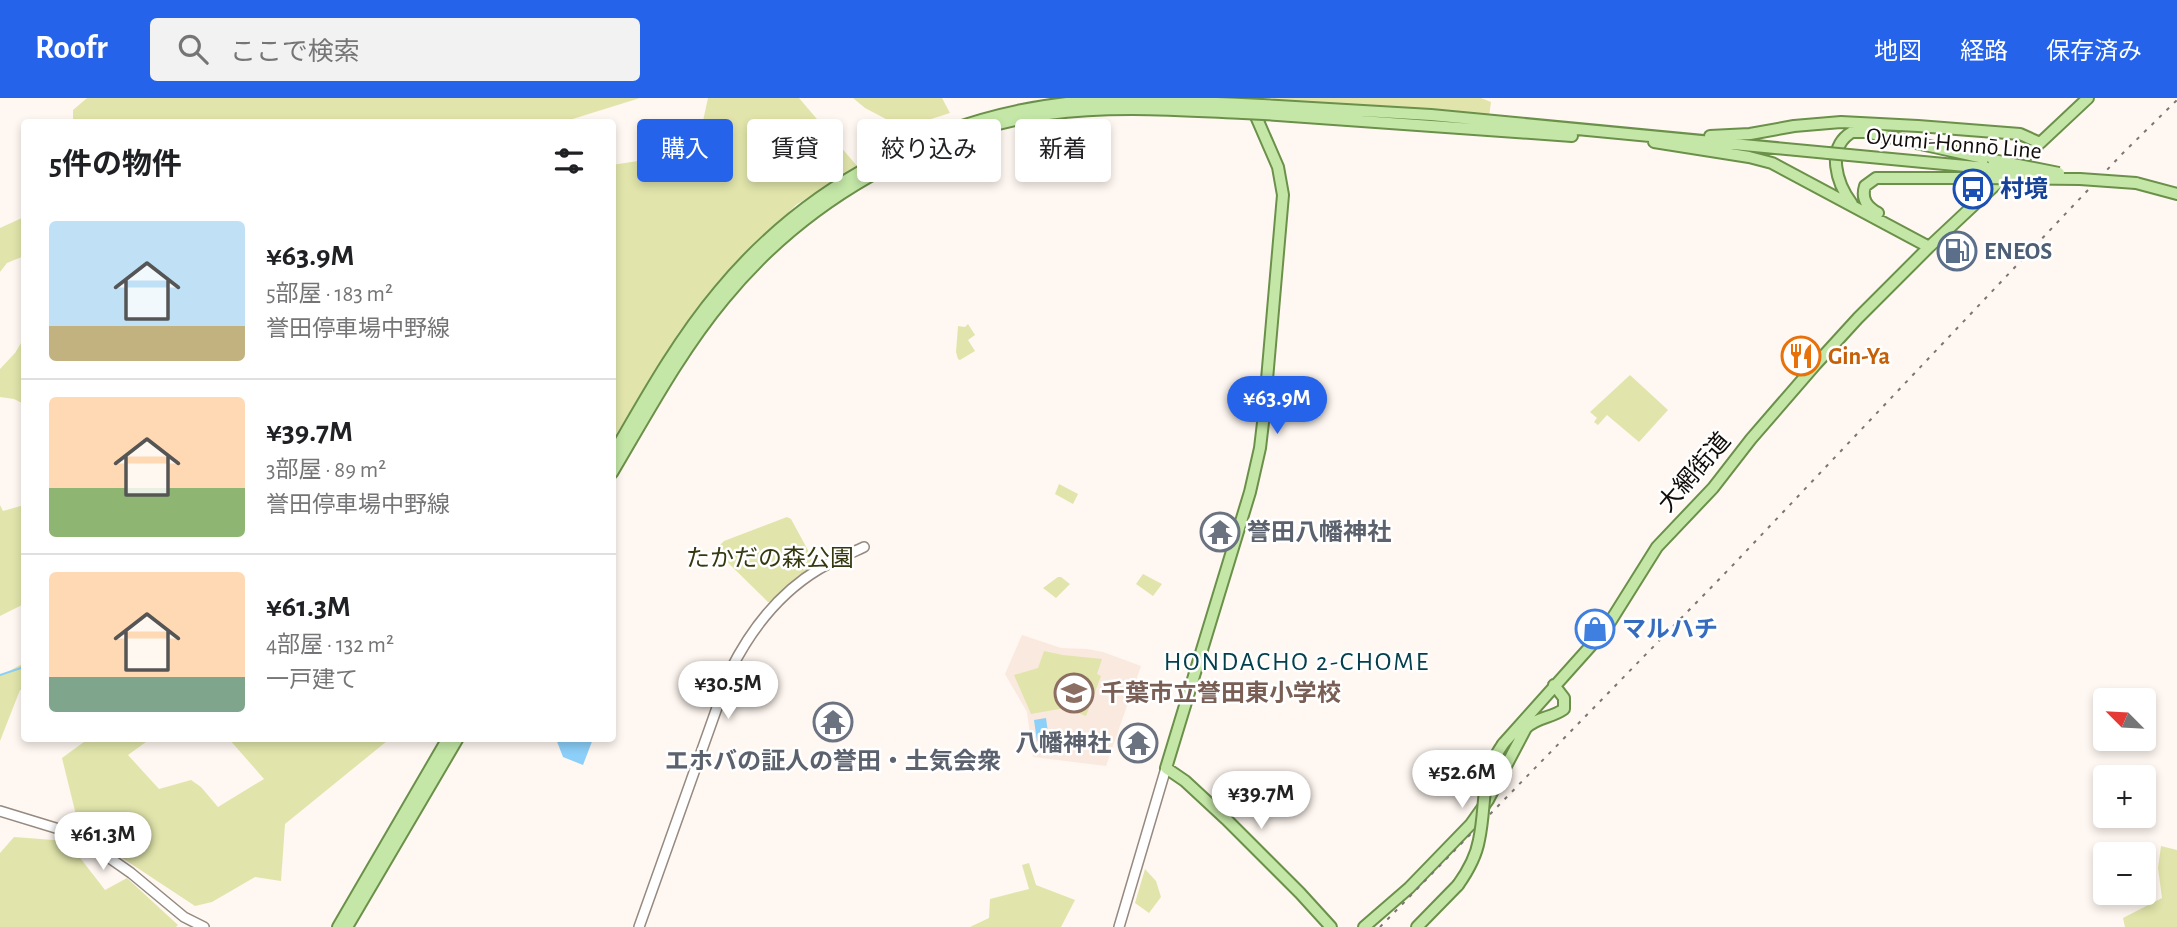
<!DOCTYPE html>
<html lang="ja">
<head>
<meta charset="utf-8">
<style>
  :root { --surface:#fff; --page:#f2f2f2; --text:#202124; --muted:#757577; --line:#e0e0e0; --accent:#2563eb }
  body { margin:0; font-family:"Alegreya Sans","Noto Sans JP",sans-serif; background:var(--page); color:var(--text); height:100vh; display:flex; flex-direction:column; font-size:26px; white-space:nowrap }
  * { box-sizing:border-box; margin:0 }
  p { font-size:23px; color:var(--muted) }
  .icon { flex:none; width:38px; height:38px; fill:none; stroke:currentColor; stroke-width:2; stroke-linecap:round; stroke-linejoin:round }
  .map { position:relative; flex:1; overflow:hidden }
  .panel { position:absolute; left:21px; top:21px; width:595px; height:623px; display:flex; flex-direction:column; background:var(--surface); border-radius:7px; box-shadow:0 4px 10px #0003 }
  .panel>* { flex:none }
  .top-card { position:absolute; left:637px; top:21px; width:665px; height:63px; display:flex; gap:14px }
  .needle { width:46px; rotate:294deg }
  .fabs { position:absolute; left:2093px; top:590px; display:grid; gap:14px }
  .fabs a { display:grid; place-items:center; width:63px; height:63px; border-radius:7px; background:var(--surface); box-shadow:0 4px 10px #0003; font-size:35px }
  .price { position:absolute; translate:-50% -60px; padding:0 16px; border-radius:24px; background:#fff; color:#222; font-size:23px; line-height:46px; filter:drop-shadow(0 2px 4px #0008) }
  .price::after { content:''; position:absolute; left:50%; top:42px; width:21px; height:16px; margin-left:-10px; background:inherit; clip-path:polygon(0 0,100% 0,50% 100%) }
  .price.on { background:var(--accent); color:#fff }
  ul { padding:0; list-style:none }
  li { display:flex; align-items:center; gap:21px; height:175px; padding:0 28px }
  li+li { border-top:2px solid var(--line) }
  li span { display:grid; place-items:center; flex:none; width:196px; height:140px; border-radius:7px; color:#555 }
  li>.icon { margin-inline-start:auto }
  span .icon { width:84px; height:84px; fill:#fffc; stroke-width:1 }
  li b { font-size:30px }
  h2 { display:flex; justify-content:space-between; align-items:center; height:84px; padding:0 28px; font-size:30px }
  .chip { padding:0 24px; border-radius:7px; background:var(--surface); box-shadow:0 4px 10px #0003; font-size:24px; line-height:63px }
  .chip.on { background:var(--accent); color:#fff }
  header { display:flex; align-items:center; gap:42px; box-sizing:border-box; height:98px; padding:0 35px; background:var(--accent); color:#fff }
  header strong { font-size:33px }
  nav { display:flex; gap:38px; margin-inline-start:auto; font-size:24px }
  .search { width:490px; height:63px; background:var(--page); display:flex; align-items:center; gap:18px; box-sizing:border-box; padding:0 24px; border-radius:7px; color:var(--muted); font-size:26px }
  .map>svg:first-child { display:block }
  .built { fill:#fae9df }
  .green { fill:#e1e5ab }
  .water { fill:#8ccff9 }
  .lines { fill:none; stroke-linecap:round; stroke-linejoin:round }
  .stream { stroke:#8ccff9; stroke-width:2 }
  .minor-casing { stroke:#958980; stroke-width:12 }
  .major-casing { stroke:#6b904a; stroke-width:14 }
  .minor { stroke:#fff; stroke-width:9 }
  .major { stroke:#c4e7a7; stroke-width:10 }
  .rail { stroke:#7c7672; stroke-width:2; stroke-dasharray:3.5 7; stroke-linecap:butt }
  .major-bridge-casing { stroke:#6b904a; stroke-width:14; stroke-linecap:butt }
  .major-bridge { stroke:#c4e7a7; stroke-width:10 }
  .labels { text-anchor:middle; stroke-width:5; stroke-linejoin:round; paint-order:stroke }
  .street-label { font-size:24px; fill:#110c09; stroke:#fff }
  .transit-label { font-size:24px; font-weight:bold; fill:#164399; stroke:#fff; text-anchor:start }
  .service-label { font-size:24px; font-weight:bold; fill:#4e5e75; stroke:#fff; text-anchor:start }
  .food-label { font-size:24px; font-weight:bold; fill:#c56008; stroke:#fff; text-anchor:start }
  .worship-label { font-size:24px; font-weight:bold; fill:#5b616d; stroke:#fff; text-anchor:start }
  .park-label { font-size:24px; fill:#363811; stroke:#fff }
  .shop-label { font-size:24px; font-weight:bold; fill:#366cbe; stroke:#fff; text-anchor:start }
  .education-label { font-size:24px; font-weight:bold; fill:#785e54; stroke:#fff; text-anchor:start }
  .neighbourhood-label { font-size:26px; letter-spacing:2px; fill:#03404d; stroke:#fff }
</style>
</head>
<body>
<header>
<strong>Roofr</strong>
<div class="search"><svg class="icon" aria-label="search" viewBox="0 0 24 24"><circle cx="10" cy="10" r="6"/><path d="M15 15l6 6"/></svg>ここで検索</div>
<nav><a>地図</a><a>経路</a><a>保存済み</a></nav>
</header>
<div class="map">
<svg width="2177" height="829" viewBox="0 0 2177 829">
  <rect width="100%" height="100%" fill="#fff7f1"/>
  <path class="built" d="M1022 537 1061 550 1087 551 1103 554 1141 568 1106 668 1033 659 1027 614 1005 576Z"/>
  <path class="green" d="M87 0H640L563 24H73V12Z
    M708 0H799L857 68 796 107 736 167 679 234 614 340 612 67 683 56 701 32Z
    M853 0H942L950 15 903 30 865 10Z
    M1273 0H1481L1491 4 1489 19C1417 9 1343 7 1269 10Z
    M24 119V158L7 165 0 174V130Z
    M968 226 975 237 968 242 975 253 960 262 958 261 956 254 958 228 965 229Z
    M24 240V306L14 301 0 299V271L15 255Z
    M1630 277 1668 312 1639 344 1607 317 1598 327 1594 324 1597 320 1590 314Z
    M1059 386 1078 396 1073 406 1055 396Z
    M0 407 3 413 24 407V506L0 518Z
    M787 419 791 421 816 467 815 470 786 490 771 504H768L715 452 724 443Z
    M1143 476 1162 486 1153 498 1136 486Z
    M1058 479H1061L1070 486 1056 500 1043 490Z
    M1044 553 1063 557 1102 561 1097 576 1101 578 1086 618 1065 610 1031 616 1014 577 1038 570Z
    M24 565V592H20L0 643V578Z
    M386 641 387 643 285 726 281 783 255 779 212 804 195 808 89 738 77 721 62 660 88 641H150L128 657 159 691 191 682 201 689 218 709 264 681 229 641Z
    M14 739 67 743 105 792 127 780 178 827 176 829H0V755Z
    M2161 748 2177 752V829H2125L2123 820 2162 800 2158 770Z
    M1029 765 1036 787 1075 802 1061 829H970L989 820 990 801 1029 791 1022 767Z
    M1145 771 1156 783 1161 799 1149 815 1135 805Z"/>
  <path class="water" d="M1046 620 1049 642 1037 643 1034 622Z
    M556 641H593L583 667 563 659Z"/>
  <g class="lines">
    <path class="stream" d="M0 577 24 569"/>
    <defs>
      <path id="minor" d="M0 713 72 735 81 740 131 775 184 819 204 829
        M639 829 730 573C751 531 779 495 819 471 833 463 849 456 864 449
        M1119 829 1166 670"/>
      <path id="major" d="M1248 0 1278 69 1283 97 1264 316 1260 350 1250 394 1166 670 1185 683 1226 721 1300 795 1331 829
        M1262 7 1431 17 1828 55
        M1264 16 1572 38
        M1710 38 1750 36 1794 28 1841 24 1918 28 2020 36 2040 45
        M1654 44 1749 59 1772 65 1929 149
        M1849 57 1987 70
        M2136 85 2177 96
        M1852 106C1837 86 1825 50 1852 34H1866L1993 62
        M1878 115C1867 109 1861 101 1865 88L1876 80H1980
        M612 358C645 301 677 243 719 193 807 86 939 17 1076 4 1131 0 1186 4 1241 6
        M612 375C647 316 680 254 724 201 804 103 922 35 1048 16 1113 7 1178 12 1243 15
        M1503 646 1605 532 1657 449 1713 390 1751 341 1816 266 1858 220 1929 149 2088 0
        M338 829 448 640
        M347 829 458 640
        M1364 829 1409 790 1471 726 1488 702 1526 630C1537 619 1552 620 1564 611V600L1554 587
        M1417 829 1458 787"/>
    </defs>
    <use href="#minor" class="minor-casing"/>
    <use href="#major" class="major-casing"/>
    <use href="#minor" class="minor"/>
    <use href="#major" class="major"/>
    <path class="rail" d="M1380 829 1733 467 2124 54 2177 2"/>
    <defs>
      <path id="major-bridge" d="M1241 6 1262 7
        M1243 15 1264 16
        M1828 55 1849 57
        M1993 62 2059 75
        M1987 70 2033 73
        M1980 80 2080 81 2136 85
        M1458 787C1468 773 1476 759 1479 742 1487 704 1479 680 1503 646"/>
    </defs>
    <use href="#major-bridge" class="major-bridge-casing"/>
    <use href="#major-bridge" class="major-bridge"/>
  </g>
  <defs>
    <symbol id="bus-ring" viewBox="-11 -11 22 22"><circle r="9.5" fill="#fff" stroke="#1a4fb4" stroke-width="1.5"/><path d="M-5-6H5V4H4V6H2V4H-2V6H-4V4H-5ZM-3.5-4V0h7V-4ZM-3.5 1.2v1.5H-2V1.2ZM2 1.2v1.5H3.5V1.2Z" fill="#1a4fb4"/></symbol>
    <symbol id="fuel-ring" viewBox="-11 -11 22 22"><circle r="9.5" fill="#fff" stroke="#5c6f8a" stroke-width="1.5"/><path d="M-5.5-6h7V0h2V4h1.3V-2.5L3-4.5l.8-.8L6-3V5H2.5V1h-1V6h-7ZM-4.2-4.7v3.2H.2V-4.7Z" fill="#5c6f8a"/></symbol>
    <symbol id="restaurant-ring" viewBox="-11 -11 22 22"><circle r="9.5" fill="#fff" stroke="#e8710a" stroke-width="1.5"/><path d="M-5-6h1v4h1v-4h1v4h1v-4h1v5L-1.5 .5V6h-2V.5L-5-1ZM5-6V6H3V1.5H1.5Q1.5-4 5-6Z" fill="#e8710a"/></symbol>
    <symbol id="temple-ring" viewBox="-11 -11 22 22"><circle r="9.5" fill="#fff" stroke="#6b7280" stroke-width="1.5"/><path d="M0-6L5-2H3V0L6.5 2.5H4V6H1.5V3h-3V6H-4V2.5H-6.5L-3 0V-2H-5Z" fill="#6b7280"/></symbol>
    <symbol id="shop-ring" viewBox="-11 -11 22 22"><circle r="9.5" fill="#fff" stroke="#3f7fe0" stroke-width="1.5"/><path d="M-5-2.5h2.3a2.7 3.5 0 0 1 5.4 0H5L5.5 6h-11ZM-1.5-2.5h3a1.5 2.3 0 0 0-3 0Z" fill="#3f7fe0"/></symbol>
    <symbol id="school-ring" viewBox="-11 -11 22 22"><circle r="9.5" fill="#fff" stroke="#8d6e63" stroke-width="1.5"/><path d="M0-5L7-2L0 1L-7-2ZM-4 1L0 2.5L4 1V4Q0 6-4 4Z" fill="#8d6e63"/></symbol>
  </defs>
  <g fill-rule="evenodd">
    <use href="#bus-ring" x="1951" y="69" width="44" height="44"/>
    <use href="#fuel-ring" x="1935" y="131" width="44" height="44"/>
    <use href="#restaurant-ring" x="1779" y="236" width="44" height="44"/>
    <use href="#temple-ring" x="1198" y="412" width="44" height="44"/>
    <use href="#shop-ring" x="1573" y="509" width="44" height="44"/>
    <use href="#school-ring" x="1052" y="573" width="44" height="44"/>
    <use href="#temple-ring" x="811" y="602" width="44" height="44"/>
    <use href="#temple-ring" x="1116" y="623" width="44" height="44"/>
  </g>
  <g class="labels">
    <g class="street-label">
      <text transform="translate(1954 45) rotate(5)" y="8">Oyumi-Honnō Line</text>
      <text transform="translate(1694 374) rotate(-49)" y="8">大網街道</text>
    </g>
    <g class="transit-label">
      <text x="2000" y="99">村境</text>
    </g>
    <g class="service-label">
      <text x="1984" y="161">ENEOS</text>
    </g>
    <g class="food-label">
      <text x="1828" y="266">Gin-Ya</text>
    </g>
    <g class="worship-label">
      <text x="1247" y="442">誉田八幡神社</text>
      <text x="1111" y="653" text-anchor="end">八幡神社</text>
      <text x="833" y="671" text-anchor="middle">エホバの証人の誉田・土気会衆</text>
    </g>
    <g class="park-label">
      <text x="770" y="468">たかだの森公園</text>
    </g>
    <g class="shop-label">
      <text x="1622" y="539">マルハチ</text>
    </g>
    <g class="education-label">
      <text x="1101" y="603">千葉市立誉田東小学校</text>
    </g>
    <g class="neighbourhood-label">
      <text x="1297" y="572">HONDACHO 2-CHOME</text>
    </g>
  </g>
</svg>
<div class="fabs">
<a><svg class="needle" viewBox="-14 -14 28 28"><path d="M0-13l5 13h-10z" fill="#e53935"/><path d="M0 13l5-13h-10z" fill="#757577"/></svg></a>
<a>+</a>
<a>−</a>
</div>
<b class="price on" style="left:1277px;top:338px">¥63.9M</b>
<b class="price" style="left:728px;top:623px">¥30.5M</b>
<b class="price" style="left:1462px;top:712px">¥52.6M</b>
<b class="price" style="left:1261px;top:733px">¥39.7M</b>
<b class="price" style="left:103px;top:774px">¥61.3M</b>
<div class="top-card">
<a class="chip on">購入</a>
<a class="chip">賃貸</a>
<a class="chip">絞り込み</a>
<a class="chip">新着</a>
</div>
<section class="panel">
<h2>5件の物件<svg class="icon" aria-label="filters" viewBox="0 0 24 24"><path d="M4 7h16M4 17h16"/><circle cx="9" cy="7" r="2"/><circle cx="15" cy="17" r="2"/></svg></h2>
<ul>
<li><span style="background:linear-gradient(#bfe0f5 75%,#c2b280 0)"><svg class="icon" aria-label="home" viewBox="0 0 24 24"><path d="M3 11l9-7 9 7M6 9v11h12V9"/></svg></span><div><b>¥63.9M</b><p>5部屋 · 183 m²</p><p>誉田停車場中野線</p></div></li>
<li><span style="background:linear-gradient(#ffd9b3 65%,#8fb573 0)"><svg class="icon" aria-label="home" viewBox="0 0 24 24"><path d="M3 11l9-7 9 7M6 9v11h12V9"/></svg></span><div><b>¥39.7M</b><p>3部屋 · 89 m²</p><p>誉田停車場中野線</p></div></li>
<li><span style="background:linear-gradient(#ffd9b3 75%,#7fa58c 0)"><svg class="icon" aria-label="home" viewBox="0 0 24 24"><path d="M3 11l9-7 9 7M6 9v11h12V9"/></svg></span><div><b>¥61.3M</b><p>4部屋 · 132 m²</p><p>一戸建て</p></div></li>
</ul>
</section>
</div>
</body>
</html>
